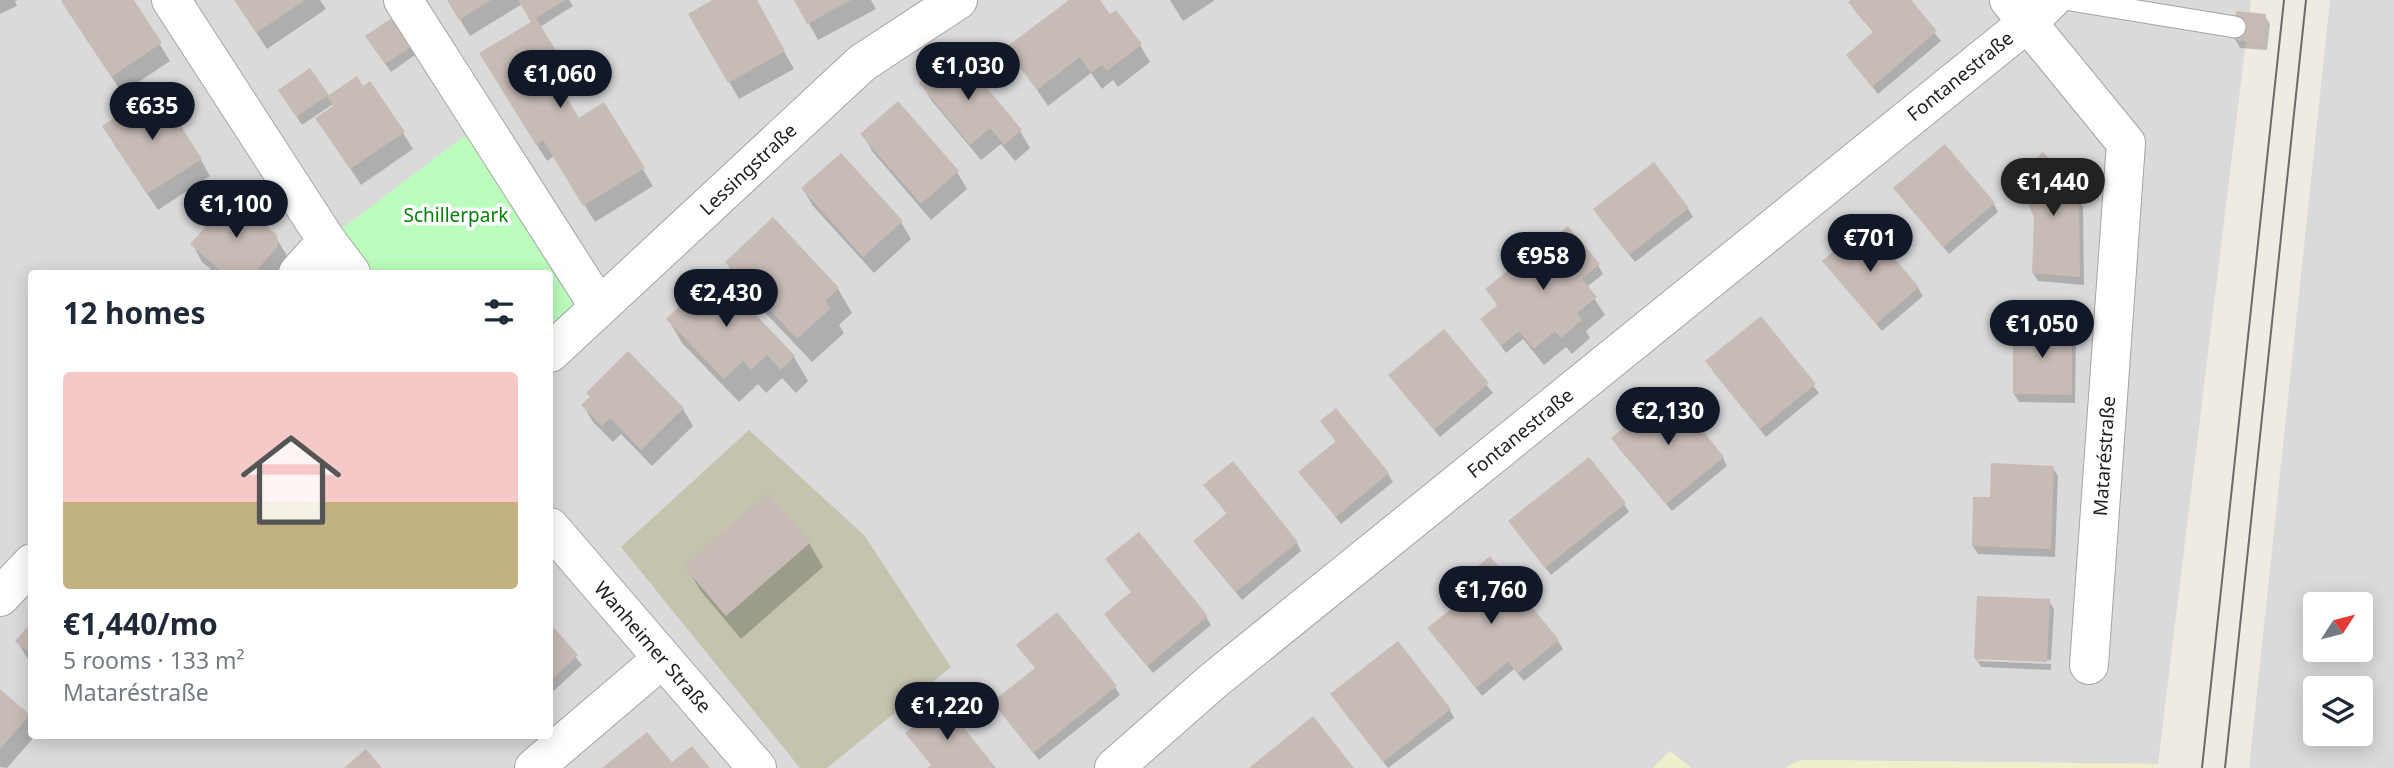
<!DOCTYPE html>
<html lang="en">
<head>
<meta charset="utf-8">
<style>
  :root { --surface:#fff; --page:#f2f2f3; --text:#1f2937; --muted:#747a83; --accent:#111827 }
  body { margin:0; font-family:"Noto Sans",sans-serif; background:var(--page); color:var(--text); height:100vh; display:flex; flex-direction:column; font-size:26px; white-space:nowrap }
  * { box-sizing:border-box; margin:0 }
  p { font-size:23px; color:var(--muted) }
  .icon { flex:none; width:38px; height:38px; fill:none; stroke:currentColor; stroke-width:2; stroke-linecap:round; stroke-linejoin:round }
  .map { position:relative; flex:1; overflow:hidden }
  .drawer { position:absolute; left:28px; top:270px; width:525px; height:469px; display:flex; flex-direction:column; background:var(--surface); border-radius:7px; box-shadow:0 4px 18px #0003 }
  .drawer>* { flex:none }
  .needle { width:46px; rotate:54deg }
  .buttons { position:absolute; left:2303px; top:592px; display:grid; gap:14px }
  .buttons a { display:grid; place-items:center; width:70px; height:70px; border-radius:7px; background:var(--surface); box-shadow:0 4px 18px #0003; font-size:35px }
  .price { position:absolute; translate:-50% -60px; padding:0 16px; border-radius:24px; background:var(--accent); color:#fff; font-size:23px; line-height:46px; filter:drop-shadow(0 2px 4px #0008) }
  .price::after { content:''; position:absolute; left:50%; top:42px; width:21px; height:16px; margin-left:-10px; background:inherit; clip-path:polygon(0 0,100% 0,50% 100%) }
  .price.on { background:#222; color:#fff }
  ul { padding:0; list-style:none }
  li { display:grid; align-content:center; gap:14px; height:371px; padding:0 35px }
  li span { display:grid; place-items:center; height:217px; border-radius:7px; color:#555 }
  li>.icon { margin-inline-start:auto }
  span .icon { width:126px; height:126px; fill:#fffc; stroke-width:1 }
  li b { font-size:30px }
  h2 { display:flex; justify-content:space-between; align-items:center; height:84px; padding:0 35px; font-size:30px }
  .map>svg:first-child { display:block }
  .residential { fill:#dbdada; fill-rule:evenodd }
  .construction { fill:#c4c3ad }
  .farmland { fill:#eff0cb }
  .park { fill:#bbfdbc }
  .shadow { fill:#0003 }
  .building { fill:#c7bbb5 }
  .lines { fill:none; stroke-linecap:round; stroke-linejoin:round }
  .service-casing { stroke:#a4a4a4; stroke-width:23 }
  .minor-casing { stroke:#a4a4a4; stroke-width:40 }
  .service { stroke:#fff; stroke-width:21 }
  .minor { stroke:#fff; stroke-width:38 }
  .tram { stroke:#6b6b6b; stroke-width:2 }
  .labels { text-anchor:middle; stroke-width:7; stroke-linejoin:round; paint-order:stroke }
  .street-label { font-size:19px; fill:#1d1d1d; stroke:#fff }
  .park-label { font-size:19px; fill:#048207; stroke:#fff }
</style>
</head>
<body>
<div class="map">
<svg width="2394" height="768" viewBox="0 0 2394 768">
  <rect width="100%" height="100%" fill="#efeae2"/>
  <path class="residential" d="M0 0H2251L2158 764 1801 760 1785 768H1691L1670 751 1653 768H0ZM32 273H550V735H32Z
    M2330 0H2394V768H2249ZM2315 604H2361V649H2315ZM2315 688H2361V733H2315Z"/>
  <path class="construction" d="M749 430 864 535 951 667 827 768H800L621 547Z"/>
  <path class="farmland" d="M1670 751 1691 768H1653Z
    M1801 760 2158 764 2157 768H1785Z"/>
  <path class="park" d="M471 131 582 303 550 332V273H372L340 230Z"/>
  <path class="shadow" d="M0 0H18L15 1 17 6 0 14Z
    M66 0H132L170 61 122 93 74 19Z
    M235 0H320L326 9 267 49Z
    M448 0H569L573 6 540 27 576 88 563 95 579 120 603 105 653 186 595 222 554 156 547 161 491 71 533 22 522 4 470 36Z
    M716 0H755L794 69 739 99 691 14Z
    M796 0H871L876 9 818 40Z
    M1072 0H1097L1110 17 1140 45 1150 62 1118 87 1113 80 1102 89 1091 73 1048 106 1008 48Z
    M1170 0H1215L1183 21Z
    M1853 0H1908L1941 41 1878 94 1848 56 1874 33 1855 11 1850 3Z
    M2265 16 2270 24 2267 50 2240 48 2235 39Z
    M372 45 411 46 415 55 391 72Z
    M310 71 328 97 403 133 413 149 361 185 318 119 335 107 333 104 302 125 285 99Z
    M921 83 1020 131 1030 148 1015 161 1001 144 981 160 931 100Z
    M863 134 957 172 967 189 931 220 872 151Z
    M114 144 201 160 210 176 158 210Z
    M803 189 901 222 911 239 874 273 813 206Z
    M1895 189 1994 204 1998 212 1949 254Z
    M2016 189H2074L2083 207 2084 285 2038 281 2033 273 2036 217 2030 204 2021 197Z
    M1688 209 1693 217 1635 262 1600 218Z
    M773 220 838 289 852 313 839 325 844 333 812 362 741 287 727 263Z
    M275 236 286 254 287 264 279 273H215L202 262 193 245Z
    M1824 261 1918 288 1923 296 1882 331Z
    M1598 265 1603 274 1587 287 1605 315 1586 331 1590 338 1572 354 1566 347 1544 365 1523 339 1506 353 1482 320 1498 307 1488 289Z
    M1761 318 1819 393 1766 437 1712 370Z
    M668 319 794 357 808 381 796 393 782 378 766 393 758 384 739 402 682 343Z
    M2071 329 2076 337 2075 403 2019 402 2014 394Z
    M1444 332 1493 393 1440 437 1390 376Z
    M628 354 683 409 693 426 652 466 621 434 613 442 593 422 583 405Z
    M1322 422 1388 474 1393 482 1341 524 1301 472 1337 443Z
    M1618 447 1723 458 1727 466 1672 511Z
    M2053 468 2058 476 2055 557 1978 554 1973 546Z
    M1205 486 1297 543 1301 551 1242 600 1200 549 1228 515Z
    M768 495 809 543 823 567 741 639 700 590 686 566Z
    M1624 504 1629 512 1551 575 1510 522Z
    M1107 560 1206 617 1211 625 1153 673 1111 623 1133 593Z
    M1452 590 1558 641 1563 649 1524 681 1514 669 1482 696 1430 629 1461 603Z
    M2049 601 2054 609 2051 660 1978 657V661L2051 664V670L1981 667 1976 658Z
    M32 625V666L17 641Z
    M550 626 582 665 550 694Z
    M1036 669 1115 687 1120 695 1039 760 994 703Z
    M0 691 28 716 32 721V735H36L7 768 0 767Z
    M1332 695 1450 710 1454 718 1388 768Z"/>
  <path class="building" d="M63 0H134L162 43 111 77 61 1Z
    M234 0H305L256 33Z
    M447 0H491L459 20Z
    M518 0H565L536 18 568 70 555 78 579 118 604 102 645 168 583 206 543 140 536 145 479 53 531 22Z
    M712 0H757L785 51 728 83 688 14Z
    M794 0H851L807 24Z
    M1069 0H1100L1110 14 1116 10 1142 44 1107 71 1102 65 1091 73 1080 57 1037 90 1005 48Z
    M1851 0H1911L1937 31 1872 87 1846 55 1873 32 1848 2Z
    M2236 11 2266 14 2263 42 2234 40Z
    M393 17 412 46 385 64 365 36Z
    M957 52 1022 130 1004 145 990 128 970 145 919 83Z
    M310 68 329 95 357 76 363 86 370 81 405 132 350 169 315 118 333 106 327 96 296 117 278 90Z
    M158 90 202 159 147 194 102 126Z
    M898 101 959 171 921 204 860 134Z
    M1945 144 1995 203 1943 247 1893 188Z
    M2042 152 2059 166 2070 179 2079 197 2080 277 2032 273 2034 217 2025 197 2014 189Z
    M841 153 903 221 863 257 801 188Z
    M1654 162 1689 208 1629 255 1593 209Z
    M233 196 277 235 278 246 254 273H223L190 244Z
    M773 217 839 288 825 301 831 308 797 339 725 262Z
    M1865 224 1919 287 1876 324 1822 261Z
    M1568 226 1600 264 1582 279 1597 297 1577 313 1582 320 1561 338 1555 331 1534 349 1519 331 1501 346 1480 319 1498 305 1485 289 1549 237 1551 240Z
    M715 272 795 356 781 370 767 355 751 370 743 361 724 379 666 319Z
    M1761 316 1816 384 1760 429 1705 361Z
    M2013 326 2072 327V395L2013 394Z
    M1444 329 1489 383 1434 430 1388 375Z
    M628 351 684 408 641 450 610 418 602 426 581 405 590 397 586 393Z
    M1670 390 1724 457 1666 504 1611 438Z
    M1336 408 1389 473 1336 517 1298 472 1336 441 1320 421Z
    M1589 457 1626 503 1545 568 1508 521Z
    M1233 461 1298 542 1236 592 1193 541 1227 513 1203 485Z
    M1991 463 2054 466 2051 549 1972 546 1973 497H1990Z
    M768 493 811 542 726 616 683 566Z
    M1139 532 1208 616 1147 666 1104 614 1131 592 1105 559Z
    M1490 556 1559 640 1518 673 1508 662 1476 688 1427 628 1460 602 1450 589Z
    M1977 596 2050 599 2047 662 1974 659Z
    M1057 612 1117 686 1033 753 992 702 1035 668 1016 645Z
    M32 622V656L15 641Z
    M550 623 578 655 550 681Z
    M1398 641 1451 709 1383 762 1330 694Z
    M0 689 30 715 0 749Z
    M943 702 996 768H927L931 765 905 733Z
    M1313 716 1354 768H1249Z
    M647 732 672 762 692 746 710 768H602Z
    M366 749 382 768H344Z"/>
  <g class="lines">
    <defs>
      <path id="service" d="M2070 0 2235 27"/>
      <path id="minor" d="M171 0 327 241 351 273
        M403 0 599 307
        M2009 0 2126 143 2089 665
        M298 273 327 241
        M550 353 862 63 958 0
        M550 527 757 768
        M0 597 32 563
        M534 768 662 659
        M1114 768 1213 681 2027 23 2051 0"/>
    </defs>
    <use href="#service" class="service-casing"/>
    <use href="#minor" class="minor-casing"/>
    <use href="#service" class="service"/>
    <use href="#minor" class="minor"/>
    <path class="tram" d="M2202 768 2284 0
      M2225 768 2306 0"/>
  </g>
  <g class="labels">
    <g class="street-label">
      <text transform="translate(1960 76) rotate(-39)" y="7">Fontanestraße</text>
      <text transform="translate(748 169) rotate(-43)" y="7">Lessingstraße</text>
      <text transform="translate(1520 433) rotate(-39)" y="7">Fontanestraße</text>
      <text transform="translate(2104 456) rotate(-86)" y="7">Mataréstraße</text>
      <text transform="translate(653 647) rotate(49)" y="7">Wanheimer Straße</text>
    </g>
    <g class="park-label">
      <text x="456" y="222">Schillerpark</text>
    </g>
  </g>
</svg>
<div class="buttons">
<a><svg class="needle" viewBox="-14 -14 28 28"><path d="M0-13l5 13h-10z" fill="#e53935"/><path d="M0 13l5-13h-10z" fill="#747a83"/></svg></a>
<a><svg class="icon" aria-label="layers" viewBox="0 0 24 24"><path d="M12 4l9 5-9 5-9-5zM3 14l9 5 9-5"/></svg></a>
</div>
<b class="price" style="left:968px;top:102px">€1,030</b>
<b class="price" style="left:560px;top:110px">€1,060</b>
<b class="price" style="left:152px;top:142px">€635</b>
<b class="price on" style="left:2053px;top:218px">€1,440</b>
<b class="price" style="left:236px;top:240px">€1,100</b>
<b class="price" style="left:1870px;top:274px">€701</b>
<b class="price" style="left:1543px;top:292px">€958</b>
<b class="price" style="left:726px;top:329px">€2,430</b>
<b class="price" style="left:2042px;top:360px">€1,050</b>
<b class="price" style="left:1668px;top:447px">€2,130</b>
<b class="price" style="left:1491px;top:626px">€1,760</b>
<b class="price" style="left:947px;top:742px">€1,220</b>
<section class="drawer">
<h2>12 homes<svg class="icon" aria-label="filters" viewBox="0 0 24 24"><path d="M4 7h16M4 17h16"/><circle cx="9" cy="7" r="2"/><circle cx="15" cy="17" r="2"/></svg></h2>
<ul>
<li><span style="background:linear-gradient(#f6c9c9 60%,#c2b280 0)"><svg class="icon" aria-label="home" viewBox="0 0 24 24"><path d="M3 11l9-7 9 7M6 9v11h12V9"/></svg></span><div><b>€1,440/mo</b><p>5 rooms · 133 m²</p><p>Mataréstraße</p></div></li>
</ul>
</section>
</div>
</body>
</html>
